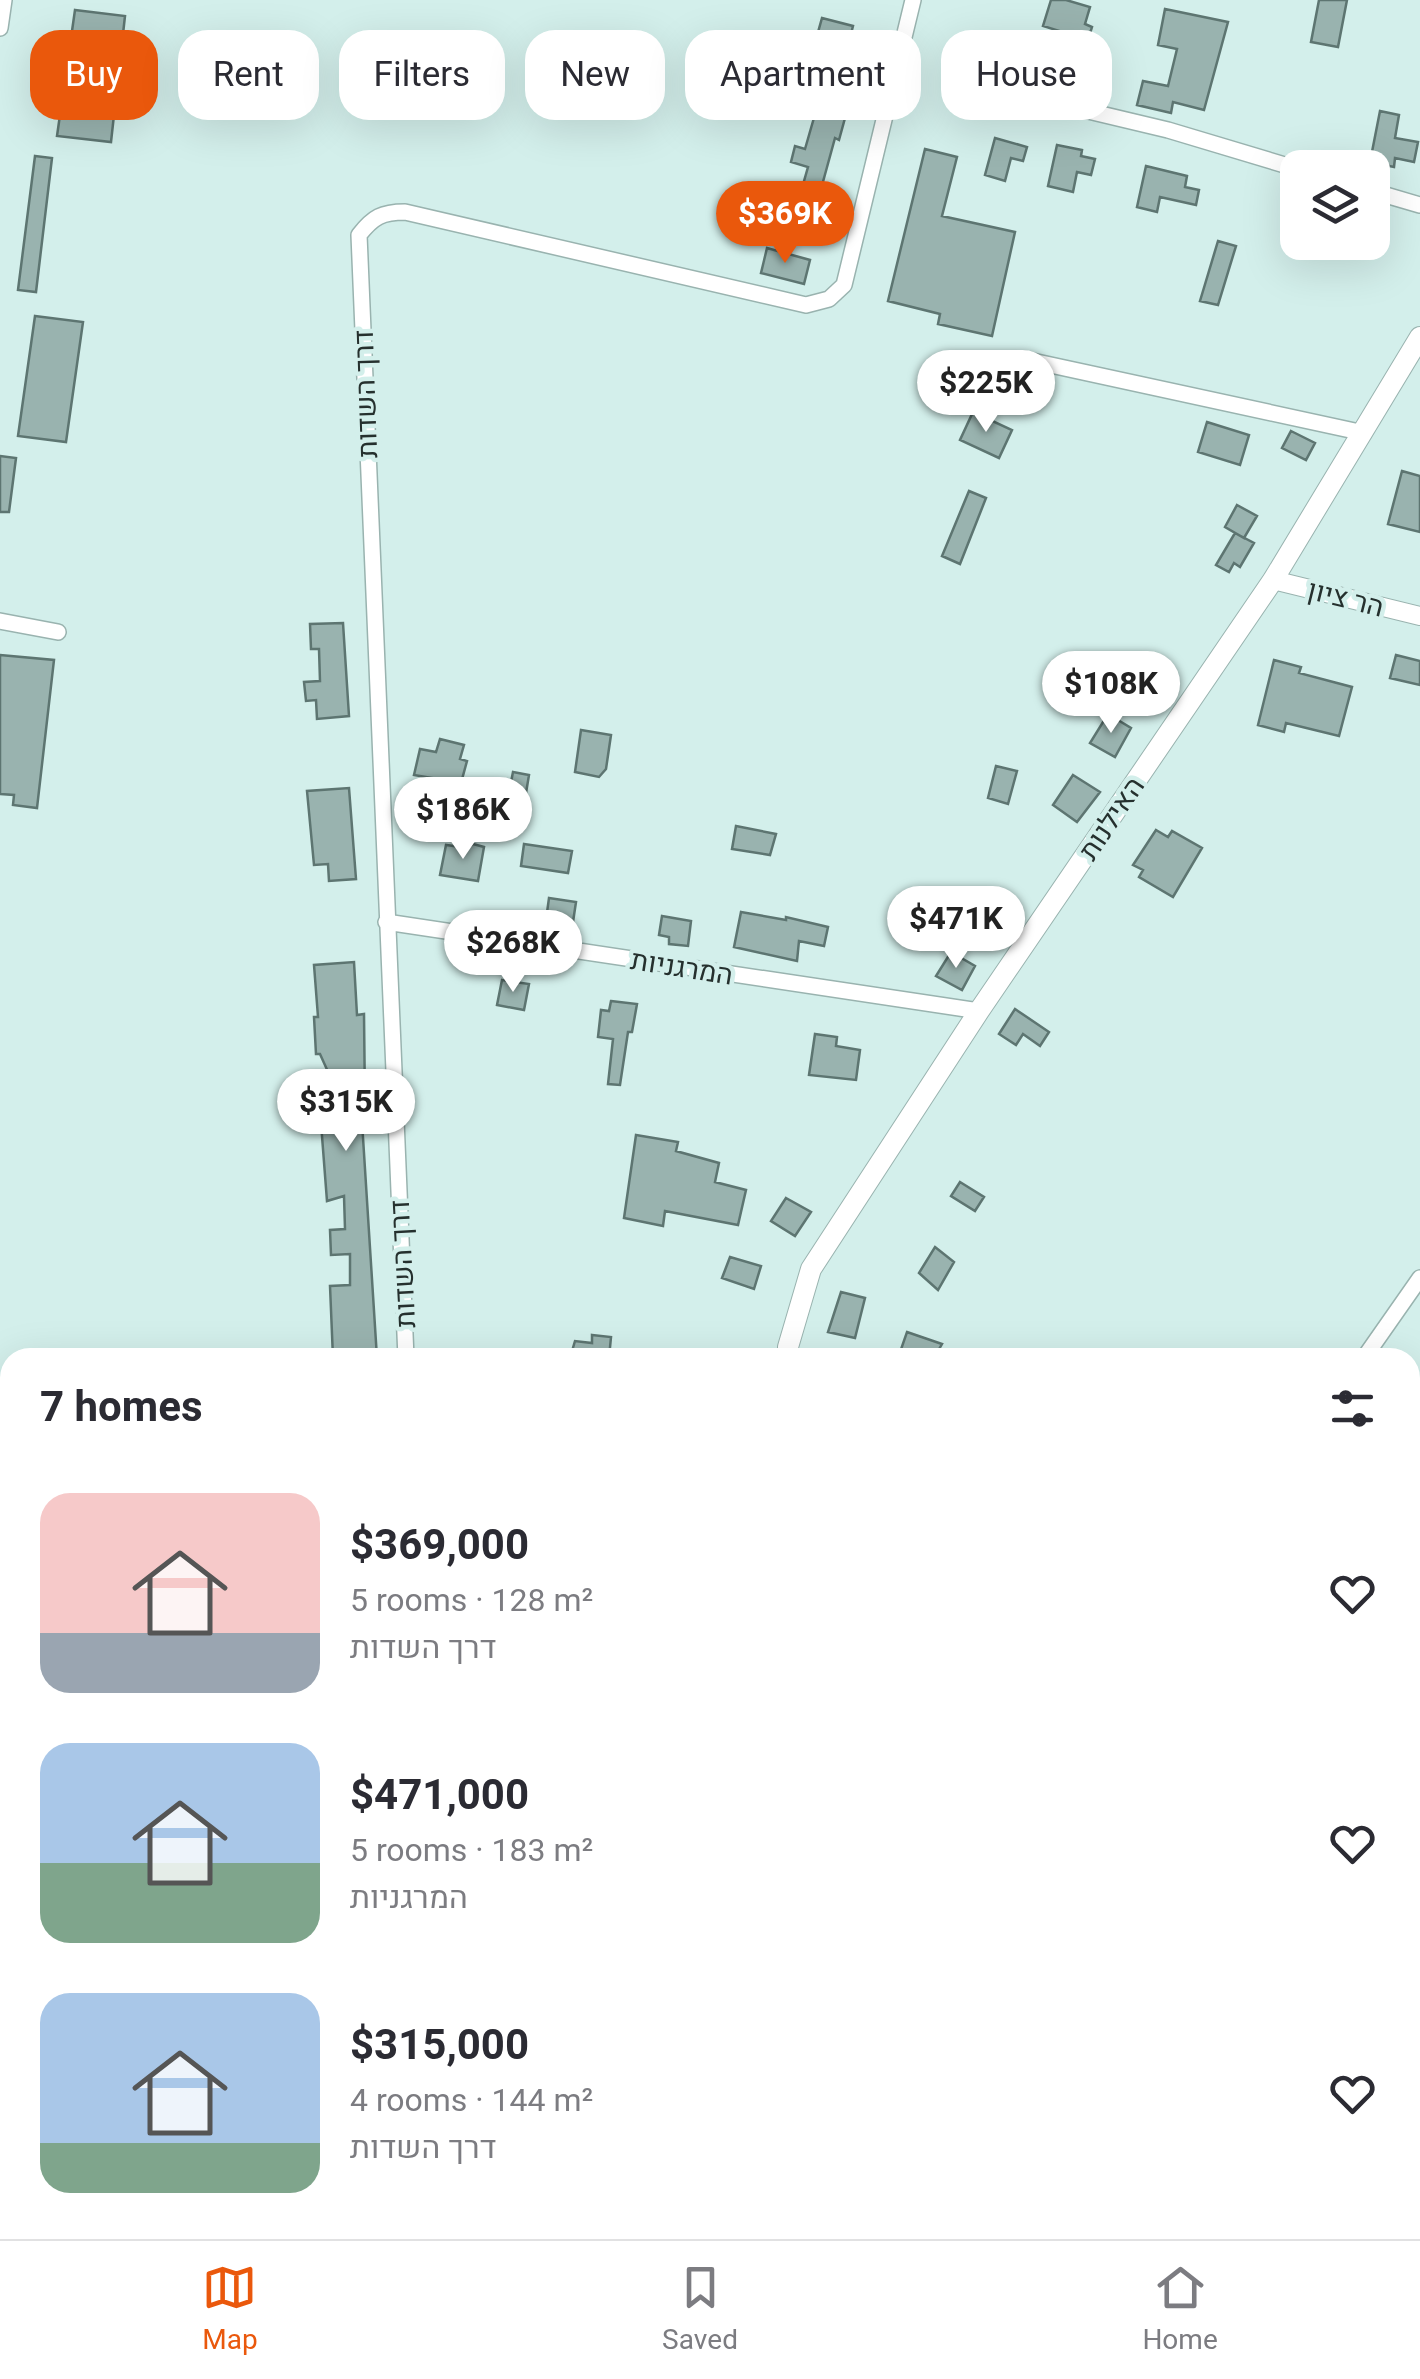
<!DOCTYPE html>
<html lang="en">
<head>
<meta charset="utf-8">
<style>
  :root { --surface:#fff; --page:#f2f2f3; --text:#2b2b33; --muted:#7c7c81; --line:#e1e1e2; --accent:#ea580c }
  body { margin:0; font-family:Georgia,Heebo,serif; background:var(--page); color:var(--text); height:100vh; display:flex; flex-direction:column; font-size:38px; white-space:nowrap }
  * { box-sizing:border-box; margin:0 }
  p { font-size:32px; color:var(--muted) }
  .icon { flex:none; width:55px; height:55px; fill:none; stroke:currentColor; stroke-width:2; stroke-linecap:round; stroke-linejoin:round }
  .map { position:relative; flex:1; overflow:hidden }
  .drawer { position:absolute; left:0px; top:1348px; width:1420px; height:892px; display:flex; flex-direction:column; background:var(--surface); border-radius:30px 30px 0 0; box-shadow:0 10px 40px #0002 }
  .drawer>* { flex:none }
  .guide { position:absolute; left:30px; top:30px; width:1360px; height:90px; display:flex; gap:20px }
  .tools { position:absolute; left:1280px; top:150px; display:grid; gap:20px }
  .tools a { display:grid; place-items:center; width:110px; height:110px; border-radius:20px; background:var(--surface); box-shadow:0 10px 40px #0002; font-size:50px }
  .price { position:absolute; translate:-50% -85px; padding:0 22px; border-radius:35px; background:#fff; color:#222; font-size:32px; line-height:65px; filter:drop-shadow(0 2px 5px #0008) }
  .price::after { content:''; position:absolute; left:50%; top:60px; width:30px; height:22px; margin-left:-15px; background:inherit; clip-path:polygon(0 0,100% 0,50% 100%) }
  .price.on { background:var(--accent); color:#fff }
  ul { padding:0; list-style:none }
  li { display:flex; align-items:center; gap:30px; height:250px; padding:0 40px }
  li span { display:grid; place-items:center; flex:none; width:280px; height:200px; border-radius:30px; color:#555 }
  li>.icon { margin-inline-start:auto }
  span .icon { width:120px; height:120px; fill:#fffc; stroke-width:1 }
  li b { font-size:42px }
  h2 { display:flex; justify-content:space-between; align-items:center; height:120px; padding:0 40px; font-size:42px }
  .pill { padding:0 35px; border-radius:30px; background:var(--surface); box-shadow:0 10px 40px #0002; font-size:35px; line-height:90px }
  .pill.on { background:var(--accent); color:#fff }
  .tab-bar { display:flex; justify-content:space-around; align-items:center; height:140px; border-top:2px solid var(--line); background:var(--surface); font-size:28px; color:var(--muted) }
  .tab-bar a { display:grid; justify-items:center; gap:5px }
  .tab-bar .on { color:var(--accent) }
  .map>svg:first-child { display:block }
  .building { fill:#99b3af; stroke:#5d7571; stroke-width:2.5 }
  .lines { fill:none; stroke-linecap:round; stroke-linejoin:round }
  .minor-casing { stroke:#99b3af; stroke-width:18 }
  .tertiary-casing { stroke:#99b3af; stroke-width:20 }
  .secondary-casing { stroke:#99b3af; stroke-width:22 }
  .path { stroke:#829693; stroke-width:4; stroke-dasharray:8 5; stroke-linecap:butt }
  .minor { stroke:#fff; stroke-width:15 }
  .tertiary { stroke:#fff; stroke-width:18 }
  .secondary { stroke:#fff; stroke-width:20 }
  .labels { text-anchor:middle; stroke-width:9; stroke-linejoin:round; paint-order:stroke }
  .street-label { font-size:28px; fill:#25302e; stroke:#d3efeb }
</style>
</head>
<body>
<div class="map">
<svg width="1420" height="2239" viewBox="0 0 1420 2239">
  <rect width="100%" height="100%" fill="#d3efeb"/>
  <path class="building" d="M1051 0H1066L1090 7 1085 24 1092 27 1088 40 1043 26Z
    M1319 0H1347L1338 47 1311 42Z
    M1165 9 1228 22 1204 110 1173 102 1171 113 1137 105 1143 81 1168 86 1177 49 1158 45Z
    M75 10 125 16 111 142 57 136Z
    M822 18 853 26 852 30 860 32 841 105 848 107 839 140 835 138 818 200 825 203 816 234 779 223 789 192 800 195 808 167 791 162 795 146 805 149 824 83 820 82 831 48 815 43Z
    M984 50 1006 56 1003 70 981 65Z
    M1077 60 1098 66 1091 91 1070 85Z
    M1380 111 1399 115 1395 138 1418 142 1414 162 1395 158 1394 167 1370 162Z
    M995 138 1027 147 1023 161 1011 158 1005 181 985 175Z
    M1057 145 1082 150 1081 156 1095 159 1091 175 1077 172 1073 192 1048 186Z
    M925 149 957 157 942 216 1015 232 992 336 938 324 940 314 888 301Z
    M35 156 52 158 36 292 18 290Z
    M1146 166 1187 176 1185 187 1199 190 1196 205 1160 197 1157 212 1137 207Z
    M1218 241 1236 246 1218 305 1200 301Z
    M767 248 810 260 804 284 761 273Z
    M35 316 83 322 66 442 18 436Z
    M973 412 1012 430 999 458 960 440Z
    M1207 422 1249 435 1240 465 1198 452Z
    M1291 431 1315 443 1306 460 1282 448Z
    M0 456 16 458 9 512H0Z
    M1402 471 1420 476V532L1388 524Z
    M969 491 986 498 960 564 942 556Z
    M1237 505 1257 516 1244 538 1225 527Z
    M1235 533 1254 543 1240 567 1234 563 1229 572 1216 565Z
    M343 623 349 716 317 719 316 700 306 701 304 682 320 681 319 649H311L310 624Z
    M0 655 54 660 37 808 13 805 14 795 0 794Z
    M1396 655 1420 661V685L1390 678Z
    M1274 660 1301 667 1299 673 1352 687 1339 736 1286 723 1284 732 1258 725Z
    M1108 714 1131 728 1115 757 1090 743Z
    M581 730 611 735 606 769 599 777 575 772Z
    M440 739 464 745 460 759 467 761 461 783 414 775 420 749 436 752Z
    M996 766 1017 771 1008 804 988 798Z
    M513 772 529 775 523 811 506 808Z
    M1073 775 1100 792 1077 822 1053 805Z
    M349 788 356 879 329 881 328 864 314 865 307 791Z
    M736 826 776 834 770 855 732 849Z
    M1156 830 1168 837 1172 831 1202 848 1173 897 1139 877 1143 870 1133 865Z
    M473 844 484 847 478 881 440 875 446 845 468 848Z
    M524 844 572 851 568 873 521 866Z
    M549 898 576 902 573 922 561 920 560 929 545 927Z
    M741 912 786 920V917L828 927 824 946 799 941 797 961 734 947Z
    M662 916 691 921 688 946 669 944V937L659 935Z
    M951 952 975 966 962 990 936 976Z
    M354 962 357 1015 364 1014 365 1105 361 1106 377 1358H333L330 1286 350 1285V1254L331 1255 330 1230 345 1229 344 1196 327 1201 318 1084 333 1083 320 1054H316L314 1017H318L314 965Z
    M502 980 529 984 524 1010 497 1005Z
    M611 1001 637 1004 632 1032H628L620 1085 608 1084 613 1039 598 1037 601 1010 609 1011Z
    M1015 1009 1049 1032 1040 1046 1023 1034 1016 1045 999 1034Z
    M815 1034 837 1037 836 1046 860 1050 856 1080 809 1075Z
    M636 1135 678 1142 676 1151 719 1163 715 1182 746 1190 738 1225 665 1211 663 1226 624 1218Z
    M960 1182 984 1197 975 1211 951 1196Z
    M786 1198 811 1212 795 1236 771 1221Z
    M935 1247 954 1262 938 1290 919 1273Z
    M730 1257 761 1266 754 1289 722 1278Z
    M841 1292 865 1298 855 1338 828 1332Z
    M907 1332 942 1344 934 1358H898Z
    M592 1335 611 1337 609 1358H570L575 1341 592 1343Z"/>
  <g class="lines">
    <defs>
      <path id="minor" d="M0 28 4 0
        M983 86 1168 130 1298 169
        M1372 191 1420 205
        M1023 359 1364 433
        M0 621 58 632
        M386 922 979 1011
        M406 1358 359 235C373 217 382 212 405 212L806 305 829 299 844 285 913 0
        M1364 1358 1420 1278
        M1410 2203 1420 2239
        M444 2230V2239"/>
      <path id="tertiary" d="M1273 580 1420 616
        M1410 1851 1420 1850"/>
      <path id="secondary" d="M788 1358V1347L811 1269 979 1011 1273 580 1420 337
        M819 2230V2239"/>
    </defs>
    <use href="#minor" class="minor-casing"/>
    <use href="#tertiary" class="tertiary-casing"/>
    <use href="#secondary" class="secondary-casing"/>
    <path class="path" d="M0 2022 10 2020"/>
    <use href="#minor" class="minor"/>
    <use href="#tertiary" class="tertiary"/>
    <use href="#secondary" class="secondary"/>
  </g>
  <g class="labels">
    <g class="street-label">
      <text transform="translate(365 394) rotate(-92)" y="10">דרך השדות</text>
      <text transform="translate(1346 598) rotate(14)" y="10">הר ציון</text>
      <text transform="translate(1111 818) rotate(-56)" y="10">האילנות</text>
      <text transform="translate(682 967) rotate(9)" y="10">המרגניות</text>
      <text transform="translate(402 1264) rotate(-93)" y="10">דרך השדות</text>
    </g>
  </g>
</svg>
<div class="tools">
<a><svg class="icon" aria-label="layers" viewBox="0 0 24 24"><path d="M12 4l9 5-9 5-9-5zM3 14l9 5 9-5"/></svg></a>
</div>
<b class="price on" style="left:785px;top:266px">$369K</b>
<b class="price" style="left:986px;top:435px">$225K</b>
<b class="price" style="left:1111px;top:736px">$108K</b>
<b class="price" style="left:463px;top:862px">$186K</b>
<b class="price" style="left:956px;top:971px">$471K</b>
<b class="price" style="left:513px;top:995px">$268K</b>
<b class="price" style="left:346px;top:1154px">$315K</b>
<div class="guide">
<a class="pill on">Buy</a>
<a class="pill">Rent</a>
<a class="pill">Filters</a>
<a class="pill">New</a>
<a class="pill">Apartment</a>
<a class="pill">House</a>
</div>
<section class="drawer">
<h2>7 homes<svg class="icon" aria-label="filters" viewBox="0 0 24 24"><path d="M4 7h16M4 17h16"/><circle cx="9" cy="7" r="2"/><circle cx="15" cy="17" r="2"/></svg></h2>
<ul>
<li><span style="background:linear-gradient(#f6c9c9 70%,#9aa5b1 0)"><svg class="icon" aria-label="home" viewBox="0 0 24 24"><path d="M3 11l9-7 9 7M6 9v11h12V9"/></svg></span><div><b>$369,000</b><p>5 rooms · 128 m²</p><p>דרך השדות</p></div><svg class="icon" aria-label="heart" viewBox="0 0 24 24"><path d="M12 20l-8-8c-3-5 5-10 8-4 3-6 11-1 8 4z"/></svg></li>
<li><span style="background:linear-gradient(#a9c7e8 60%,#7fa58c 0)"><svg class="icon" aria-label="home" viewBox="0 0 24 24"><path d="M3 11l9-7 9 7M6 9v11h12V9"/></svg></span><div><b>$471,000</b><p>5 rooms · 183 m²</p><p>המרגניות</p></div><svg class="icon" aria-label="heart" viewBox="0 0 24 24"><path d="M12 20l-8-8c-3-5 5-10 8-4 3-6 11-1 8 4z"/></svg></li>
<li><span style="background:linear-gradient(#a9c7e8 75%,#7fa58c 0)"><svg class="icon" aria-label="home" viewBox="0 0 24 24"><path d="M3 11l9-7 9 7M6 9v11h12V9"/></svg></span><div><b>$315,000</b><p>4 rooms · 144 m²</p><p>דרך השדות</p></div><svg class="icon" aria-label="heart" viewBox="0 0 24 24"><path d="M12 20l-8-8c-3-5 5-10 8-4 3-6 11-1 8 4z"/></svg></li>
</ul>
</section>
</div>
<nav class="tab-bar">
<a class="on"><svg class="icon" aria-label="map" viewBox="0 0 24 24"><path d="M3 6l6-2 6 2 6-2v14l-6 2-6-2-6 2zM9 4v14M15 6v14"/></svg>Map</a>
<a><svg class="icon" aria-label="saved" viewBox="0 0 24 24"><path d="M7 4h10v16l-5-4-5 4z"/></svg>Saved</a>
<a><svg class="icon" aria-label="home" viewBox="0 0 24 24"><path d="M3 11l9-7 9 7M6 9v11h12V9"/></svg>Home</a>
</nav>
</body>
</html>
